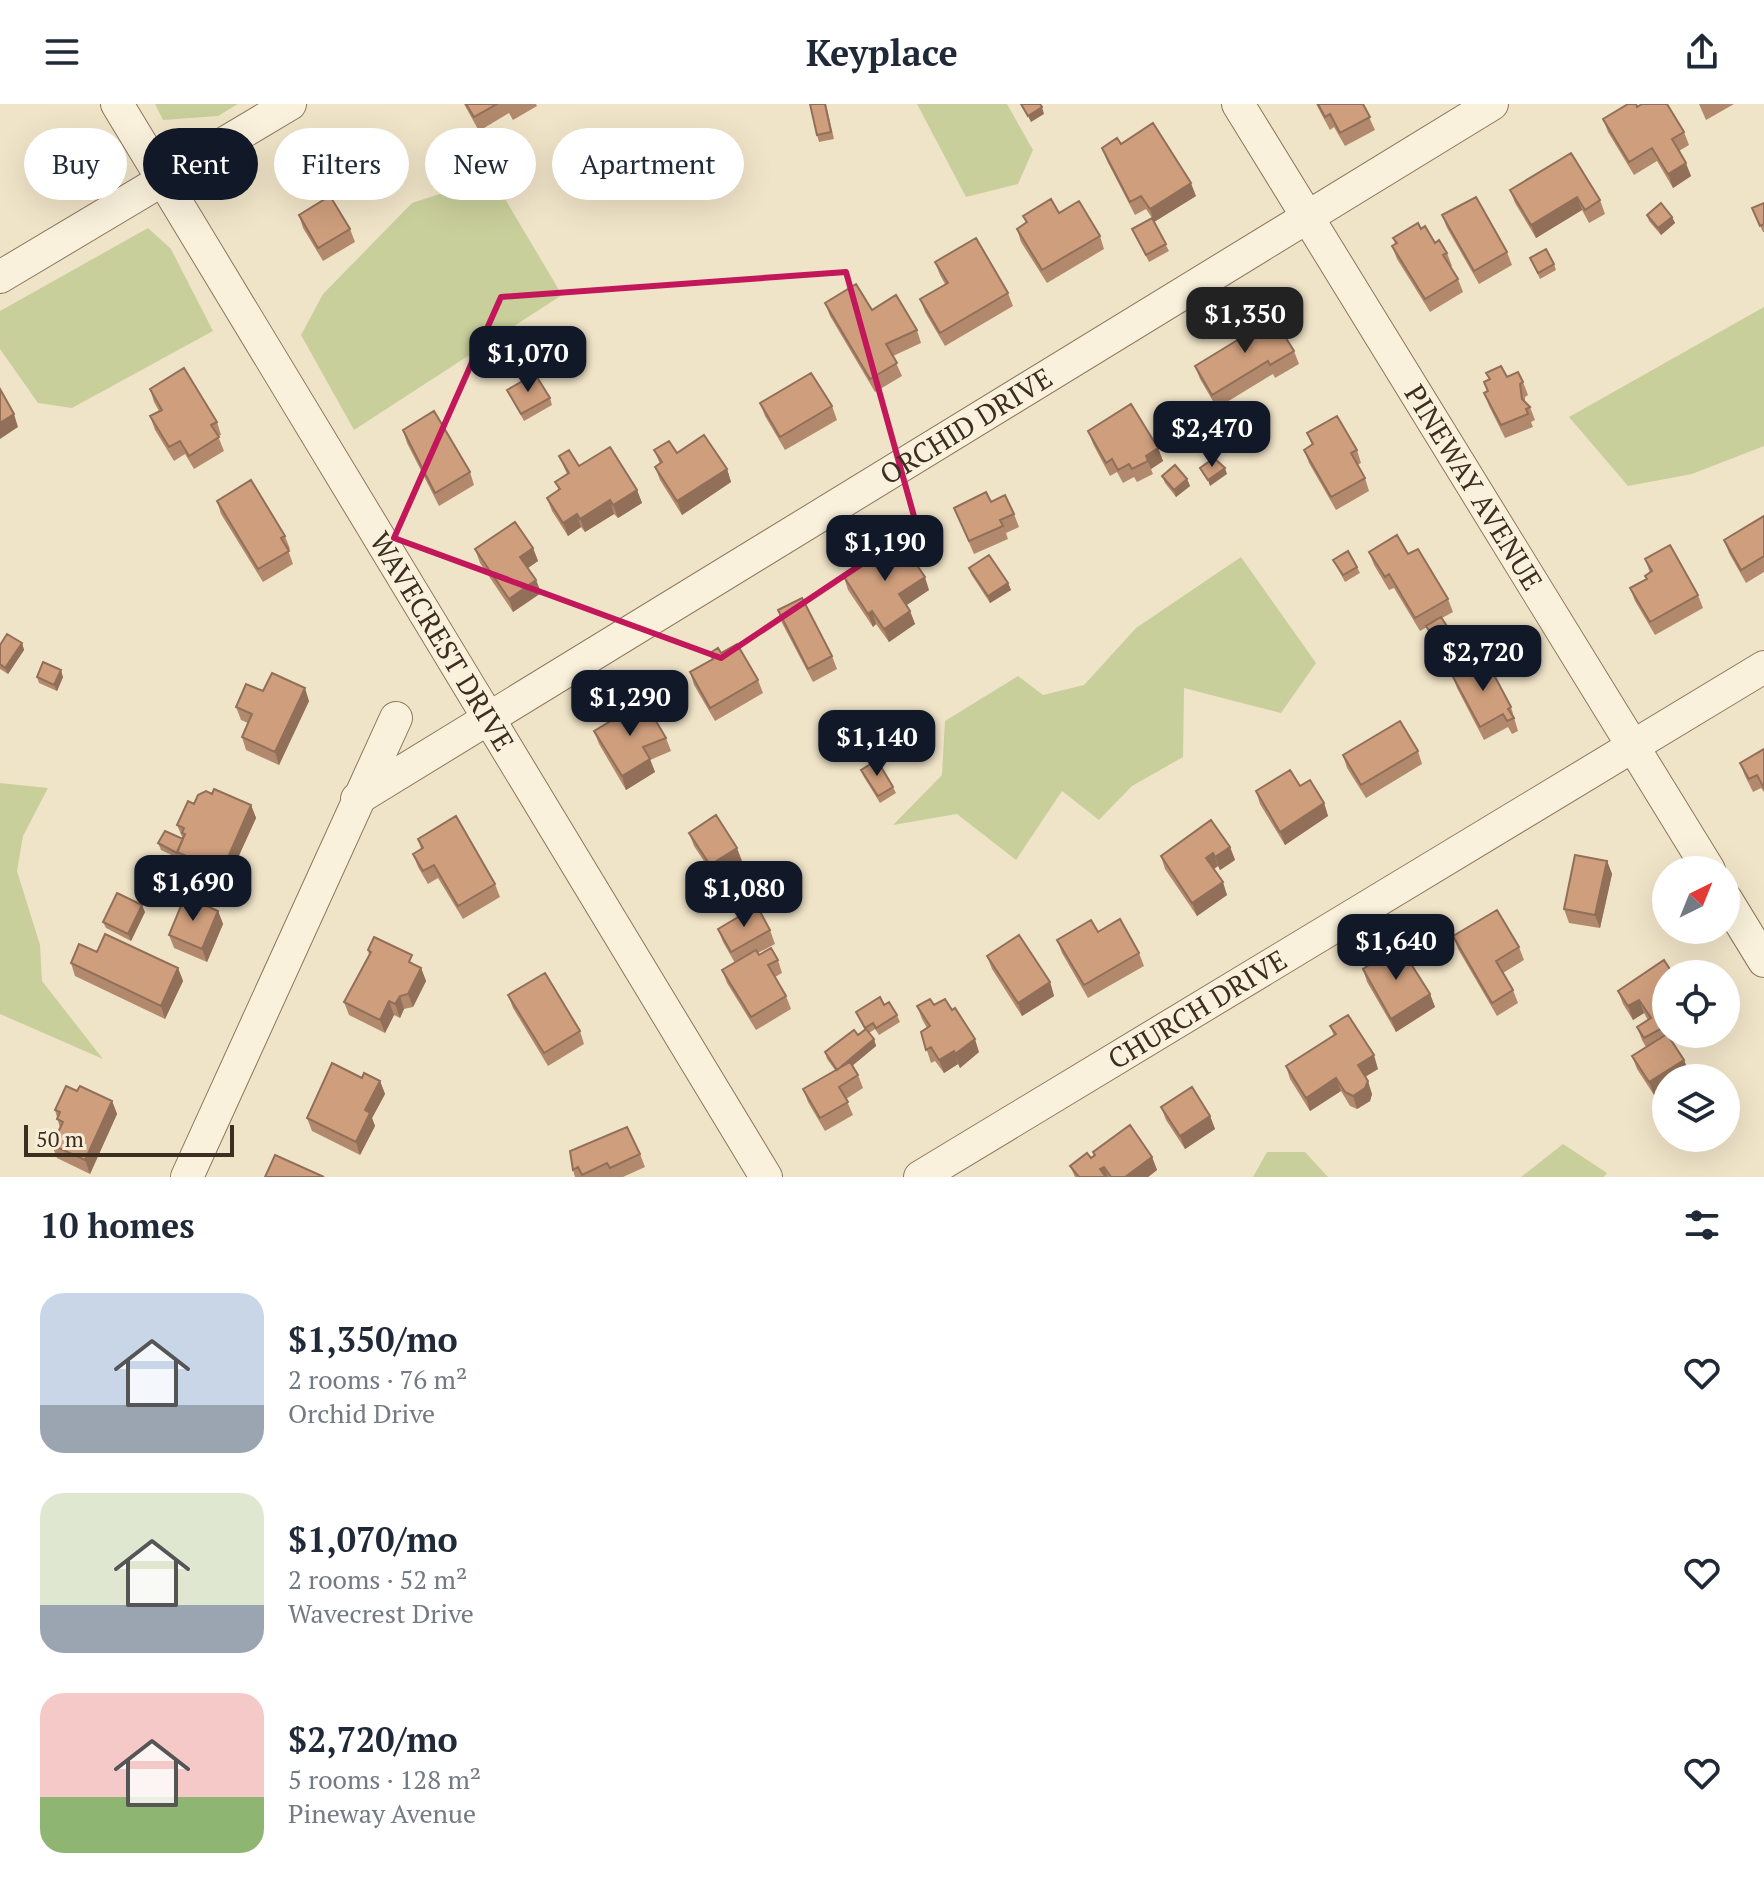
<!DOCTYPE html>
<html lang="en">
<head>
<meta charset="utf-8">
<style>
  :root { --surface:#fff; --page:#f2f2f3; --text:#1f2937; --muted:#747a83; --accent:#111827 }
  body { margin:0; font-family:"PT Serif",serif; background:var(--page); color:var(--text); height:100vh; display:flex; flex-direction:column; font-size:30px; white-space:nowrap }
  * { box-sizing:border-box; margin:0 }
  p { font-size:26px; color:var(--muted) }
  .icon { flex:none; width:44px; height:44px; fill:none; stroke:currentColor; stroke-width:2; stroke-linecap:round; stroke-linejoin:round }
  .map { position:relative; height:1073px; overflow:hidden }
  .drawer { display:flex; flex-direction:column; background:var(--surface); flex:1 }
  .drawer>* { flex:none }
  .top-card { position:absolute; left:24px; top:24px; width:800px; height:72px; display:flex; gap:16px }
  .needle { width:52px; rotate:43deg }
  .controls { position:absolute; left:1652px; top:752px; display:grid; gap:16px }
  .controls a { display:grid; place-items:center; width:88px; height:88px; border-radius:50%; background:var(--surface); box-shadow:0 8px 32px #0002; font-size:40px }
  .scale { position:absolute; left:24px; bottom:20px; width:210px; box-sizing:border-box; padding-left:8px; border:4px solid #3d2e20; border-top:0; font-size:22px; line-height:28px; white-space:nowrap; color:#3d2e20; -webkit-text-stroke:6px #f7eed8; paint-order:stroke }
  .price { position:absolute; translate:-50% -68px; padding:0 18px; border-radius:16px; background:var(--accent); color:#fff; font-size:26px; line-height:52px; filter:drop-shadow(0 2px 4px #0008) }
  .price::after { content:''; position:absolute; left:50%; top:48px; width:24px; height:18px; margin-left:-12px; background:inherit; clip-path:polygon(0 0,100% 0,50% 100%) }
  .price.on { background:#222; color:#fff }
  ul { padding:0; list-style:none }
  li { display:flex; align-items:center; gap:24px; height:200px; padding:0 40px }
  li span { display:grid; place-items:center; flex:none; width:224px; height:160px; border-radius:24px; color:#555 }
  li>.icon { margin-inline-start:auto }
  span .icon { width:96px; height:96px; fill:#fffc; stroke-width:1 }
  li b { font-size:34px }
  h2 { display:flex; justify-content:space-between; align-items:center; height:96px; padding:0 40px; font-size:34px }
  .tag { padding:0 28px; border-radius:36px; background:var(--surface); box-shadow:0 8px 32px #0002; font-size:28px; line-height:72px }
  .tag.on { background:var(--accent); color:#fff }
  header { display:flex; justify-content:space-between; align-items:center; height:104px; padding:0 40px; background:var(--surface); font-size:36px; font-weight:800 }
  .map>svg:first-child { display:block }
  .green { fill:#c9cf9b }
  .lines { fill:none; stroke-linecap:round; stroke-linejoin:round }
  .minor-casing { stroke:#8d765c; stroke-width:34 }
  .minor { stroke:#faf1dc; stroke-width:32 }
  .wall { fill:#b2896c }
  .shaded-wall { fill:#916f58 }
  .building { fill:#cf9f7d; stroke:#916f58; stroke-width:2 }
  .marked { fill:none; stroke:#c2185b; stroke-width:6; stroke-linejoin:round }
  .labels { text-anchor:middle; stroke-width:8; stroke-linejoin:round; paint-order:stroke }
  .street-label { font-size:28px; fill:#3d2e20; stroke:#f7eed8 }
</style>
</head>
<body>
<header><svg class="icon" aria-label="menu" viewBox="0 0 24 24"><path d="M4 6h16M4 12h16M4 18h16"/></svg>Keyplace<svg class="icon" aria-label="share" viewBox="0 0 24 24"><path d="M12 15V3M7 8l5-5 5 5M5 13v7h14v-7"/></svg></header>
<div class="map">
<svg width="1764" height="1073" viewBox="0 0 1764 1073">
  <rect width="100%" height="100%" fill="#f0e4c8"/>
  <path class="green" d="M155 0H238L218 12 163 16Z
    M917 0H1007L1033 46 1018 80 966 93Z
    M492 73 562 191 354 326 301 231 323 190 412 99Z
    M148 124 171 145 213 227 72 304 38 299 0 245V207Z
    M1764 203V342L1692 370 1628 382 1569 313Z
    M1241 453 1316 559 1281 609 1184 584 1183 653 1132 682 1099 716 1062 687 1016 756 957 710 893 721 942 671 945 617 1018 572 1043 591 1084 581 1136 524Z
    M0 679 48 684 23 732 17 767 40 841 42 877 103 955 0 910Z
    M1563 1040 1607 1069 1604 1073H1521Z
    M1267 1048H1305L1328 1073H1253Z"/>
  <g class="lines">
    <defs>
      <g id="minor">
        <path id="s1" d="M117 0 766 1073"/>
        <path id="s2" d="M1238 0 1709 766"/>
        <path d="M0 173 290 0"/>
        <path id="s3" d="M357 695 1492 0"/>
        <path d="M1726 795 1764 857"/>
        <path d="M187 1073 396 614"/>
        <path id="s4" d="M920 1073 1764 563"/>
      </g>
    </defs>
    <use href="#minor" class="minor-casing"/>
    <use href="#minor" class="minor"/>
  </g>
  <path class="wall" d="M464 0H536L537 2 513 16 509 9 479 27Z
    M826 0 834 35 819 38 817 31Z
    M1316 0H1363L1375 26 1345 42 1334 23 1330 26Z
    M1699 0H1734L1706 16Z
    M1637 3 1684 28 1689 41 1679 47 1691 72 1673 84 1657 57 1634 71 1608 28 1603 15Z
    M1121 40 1196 92 1154 118 1169 147 1149 158 1132 125 1152 114 1146 105 1135 111 1107 57 1102 44Z
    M1510 86 1600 96 1605 110 1589 119 1582 106 1536 134 1515 99Z
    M1764 99V128H1763L1752 104Z
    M299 111 350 125 355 138 323 157 303 124Z
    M1442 111 1507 148 1512 161 1479 180 1447 124Z
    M1647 111 1672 113 1675 119 1661 131 1649 117Z
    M1023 112 1100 132 1104 145 1047 179 1021 138 1017 125 1026 119Z
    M1421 125 1447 149 1452 162 1450 163 1458 175 1463 188 1430 208 1397 155 1392 142 1395 140 1393 134Z
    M1530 154 1554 160 1556 166 1540 175Z
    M935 158 1008 189 1013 202 945 242 925 208 920 195 945 180 940 171Z
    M825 199 872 206 917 226 921 239 893 252 902 272 875 288 830 212Z
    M1252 222 1294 247 1299 260 1275 274 1273 270 1217 304 1200 275 1195 262 1253 226Z
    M1486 269 1523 278 1528 291 1525 293V298L1530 303 1535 316 1531 318 1533 323 1505 334 1489 302 1484 289 1487 287 1484 278 1489 276Z
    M150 285 217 318 221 331 218 332 224 347 194 365 185 350 174 357 155 326 150 312 159 307 154 298Z
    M507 286 550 294 552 301 524 317Z
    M760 299 832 302 837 316 785 346 765 312Z
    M403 326 470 368 474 381 439 402 407 339Z
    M1088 327 1158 344 1163 357 1151 365 1153 370 1137 378 1134 373 1123 379 1117 368 1110 372 1093 340Z
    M1307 329 1357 346 1361 359 1357 361 1365 374 1369 387 1336 406 1309 359 1304 346 1312 341Z
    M654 346 677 349 727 365 731 378 682 411 660 376 655 363 660 360Z
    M559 352 579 362 637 386 642 399 618 414 614 410 585 428 581 423 568 432 552 407 547 394 559 386 555 378 567 370Z
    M1162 372 1187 375 1190 382 1176 393 1165 379Z
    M217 397 285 432 290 445 288 446 293 460 263 478 221 410Z
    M991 398 1014 410 1019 423 1006 429 1008 435 974 450 954 404Z
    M1764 412V468L1746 479 1729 449 1724 436Z
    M533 444 538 457 528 464 536 476 541 489 513 508 480 459 475 445Z
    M1369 448 1408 450 1448 495 1453 508 1442 514 1450 527 1452 533 1438 543 1427 523 1420 527 1394 484 1389 486 1374 461Z
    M1645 455 1698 491 1703 504 1655 531 1635 497 1630 484 1646 475 1645 472 1650 469Z
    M1333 456 1357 463 1360 469 1345 478Z
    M969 464 1008 479 1011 486 990 499 971 470Z
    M844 473 929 486 906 501 910 507 915 520 889 538 876 520 873 523 848 486Z
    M778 506 832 552 837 565 813 578 782 519Z
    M22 539 24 546 8 570 0 565V541Z
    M710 549H721L758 576 763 589 715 617 694 581 690 568 712 555Z
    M1452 571 1511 603 1518 627 1512 630 1508 623 1484 636 1457 584Z
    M37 573H63L57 587 39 579Z
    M263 587 309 597 279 661 246 646 242 633 248 619 241 616 236 603Z
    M594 627 666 634 671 647 650 656 655 668 626 686 599 640Z
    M1764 645V688L1761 684 1753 688 1745 672 1740 659Z
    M1418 647 1422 660 1366 694 1347 664 1343 651Z
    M861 666 893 683 896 689 880 699 864 673Z
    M1300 682 1324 699 1328 712 1285 741 1260 700 1256 687Z
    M212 690 251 701 256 714 226 780 182 761 180 755 161 746 158 739 183 735 177 721 194 700Z
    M689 729 742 757 715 774 694 742Z
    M418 735 495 780 500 793 463 815 438 774 428 780 418 763 413 750 421 745Z
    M1230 743 1235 756 1220 766 1218 762 1214 765 1227 791 1197 812 1165 765 1161 752Z
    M1607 757 1612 770 1600 824 1569 819 1564 805Z
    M218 807 223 820 207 858 174 844 169 831Z
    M145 808 131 837 106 824 103 818Z
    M718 825 770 826 775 840 758 849 759 851 778 856 782 869 775 873 786 892 791 905 756 926 727 879 722 866 735 859 723 838Z
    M1098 828 1139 849 1144 862 1088 894 1062 849 1057 836Z
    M1453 832 1519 843 1524 856 1503 869 1513 886 1518 899 1497 912 1458 845Z
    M368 846 416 861 421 864 426 877 413 903 404 905 400 914 394 911 385 929 349 911 344 898 369 851Z
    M97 848 178 864 183 877 165 915 75 872 71 859Z
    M987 852 1050 878 1054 892 1022 912 992 865Z
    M1363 865 1430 890 1435 903 1396 928 1367 878Z
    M1666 870V930H1680L1671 935 1684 956 1689 969 1654 991 1637 965 1632 952 1646 943 1642 936 1637 923 1648 916 1644 909 1633 916 1623 900 1618 887Z
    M508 891 580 927 584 940 548 962 513 904Z
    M884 901 897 911 900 918 879 931 875 925 869 929 874 935 876 942 853 961 858 971 863 984 846 995 853 1011 825 1027 808 998 803 985 835 966 827 955 825 948 865 926 856 908Z
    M934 901 979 948 960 964 958 960 944 969 935 957 931 959 921 928 927 924 922 915 917 902Z
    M1330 922 1378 965 1365 973 1372 990 1370 997 1357 1005 1350 1002 1341 987 1310 1007 1290 975 1286 962 1334 932Z
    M362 974 380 977 385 990 372 1014 375 1022 360 1051 312 1027 307 1014Z
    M77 987 112 997 117 1010 90 1070 57 1054 52 1041 60 1024 55 1006Z
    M1161 1003 1210 1012 1215 1025 1185 1045 1166 1016Z
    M570 1047 640 1050 645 1063 623 1073H575L573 1066Z
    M1093 1048 1152 1053 1157 1066 1148 1073H1075L1070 1062 1091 1054 1094 1052Z"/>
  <path class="shaded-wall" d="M1042 3 1044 10 1031 18 1028 12Z
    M1686 59 1691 72 1673 84 1668 70Z
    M1191 79 1196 92 1154 118 1150 105Z
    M1577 93 1582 106 1536 134 1531 121Z
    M1672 113 1675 119 1661 131 1658 124Z
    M14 310 18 323 0 335V319Z
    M1158 344 1163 357 1151 365 1146 352Z
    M1225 364 1227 370 1210 382 1208 376Z
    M727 365 731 378 682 411 677 397Z
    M1187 375 1190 382 1176 393 1174 386Z
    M637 386 642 399 618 414 613 401Z
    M610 396 614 410 585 428 580 415Z
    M577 410 581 423 568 432 563 419Z
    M533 444 538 457 525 466 520 453Z
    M925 473 929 486 904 503 899 490Z
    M536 476 541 489 513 508 509 495Z
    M1008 479 1011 486 990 499 988 492Z
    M872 507 876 520 873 523 868 510Z
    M910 507 915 520 889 538 884 525Z
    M1450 527 1452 533 1438 543 1435 536Z
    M22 539 24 546 8 570 5 564Z
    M61 566 63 573 57 587 54 581Z
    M305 584 309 597 279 661 275 648Z
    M650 655 655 668 626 686 622 672Z
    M1324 699 1328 712 1285 741 1280 728Z
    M251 701 256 714 226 780 222 767Z
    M1230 743 1235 756 1220 766 1215 753Z
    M737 744 742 757 715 774 710 761Z
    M1213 749 1218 762 1211 767 1206 754Z
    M1607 757 1612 770 1600 824 1595 811Z
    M1223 778 1227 791 1197 812 1192 799Z
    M142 801 145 808 131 837 128 830Z
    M218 807 223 820 207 858 202 845Z
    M178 864 183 877 165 915 161 902Z
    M421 864 426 877 413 903 408 890Z
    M1050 878 1054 892 1022 912 1018 899Z
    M1430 890 1435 903 1396 928 1391 915Z
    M400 892 404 905 400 914 395 900Z
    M1639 896 1644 909 1633 916 1628 902Z
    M389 897 394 911 385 929 380 916Z
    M874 935 876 942 840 972 837 966Z
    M975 935 979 948 960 964 955 950Z
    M954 947 958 960 944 969 939 956Z
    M1374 951 1378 965 1363 974 1358 961Z
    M1684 956 1689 969 1681 974H1666V983L1654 991 1649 978Z
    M1336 974 1341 987 1310 1007 1306 994Z
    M380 977 385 990 372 1014 375 1022 360 1051 356 1038 365 1006Z
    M1368 977 1372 990 1370 997 1357 1005 1353 992Z
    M112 997 117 1010 90 1070 85 1056Z
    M1210 1012 1215 1025 1185 1045 1180 1032Z
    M1152 1053 1157 1066 1148 1073H1125Z
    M1104 1063 1108 1073H1103L1100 1065Z"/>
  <path class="building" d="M466 0H497L474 13Z
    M810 0H825L831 28 817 31Z
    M1021 0H1040L1042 3 1028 12Z
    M1318 0H1363L1370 13 1340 29 1330 10 1325 13Z
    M1628 0H1636L1637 3 1642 0H1667L1684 28 1672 35 1686 59 1668 70 1652 44 1629 58 1603 15Z
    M1153 19 1191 79 1150 105 1141 92 1130 98 1102 44 1117 34 1121 40Z
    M1571 49 1600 96 1585 106 1577 93 1531 121 1510 86Z
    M330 92 350 125 318 144 299 111Z
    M1476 93 1507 148 1474 167 1442 111Z
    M1051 95 1059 109 1079 97 1100 132 1042 166 1017 125 1027 118 1023 112Z
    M1661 99 1672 113 1658 124 1647 111Z
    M1764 99V120L1760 122 1752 104Z
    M1152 114 1166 140 1146 151 1132 125Z
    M1418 119 1421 125 1425 122 1435 139 1439 136 1447 149 1443 151 1458 175 1425 195 1392 142 1397 139 1393 134Z
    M976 134 1008 189 940 229 920 195 948 179 935 158Z
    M1546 145 1554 160 1538 169 1530 154Z
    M856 180 872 206 896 191 917 226 886 240 897 259 870 275 825 199Z
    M1271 210 1294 247 1270 261 1268 257 1212 291 1195 262 1254 226 1252 222Z
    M1501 262 1507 273 1518 268 1523 278 1520 280 1522 295 1530 303 1526 305 1528 310 1501 321 1484 289 1488 287 1484 278 1490 275 1486 269Z
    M184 264 217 318 211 321 219 333 189 352 180 337 169 343 150 312 162 306 150 285Z
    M811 269 832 302 780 333 760 299Z
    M535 270 550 294 521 310 507 286Z
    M0 285 14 310 0 319Z
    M1131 300 1158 344 1146 352 1148 357 1132 365 1129 360 1118 366 1112 355 1106 359 1088 327Z
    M434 307 470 368 435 389 403 326Z
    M1337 312 1357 346 1351 349 1365 374 1331 393 1304 346 1313 340 1307 329Z
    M704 331 727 365 677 397 655 363 662 358 654 346 669 337 677 349Z
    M610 343 637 386 613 401 610 396 580 415 577 410 563 419 547 394 560 385 555 378 569 369 559 352 569 346 579 362Z
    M1214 354 1225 364 1208 376 1200 364Z
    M1175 361 1187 375 1174 386 1162 372Z
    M251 376 285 432 281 434 289 447 258 465 217 397Z
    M986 388 991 398 1005 391 1014 410 1000 416 1003 422 969 437 954 404Z
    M1764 412V452L1741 466 1724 436Z
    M515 418 533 444 520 453 536 476 509 495 475 445Z
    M1397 431 1408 450 1418 445 1448 495 1415 514 1389 470 1385 473 1369 448Z
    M899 435 925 473 899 490 910 507 884 525 872 507 868 510 844 473Z
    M1670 441 1698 491 1650 518 1630 484 1647 475 1645 472 1652 467 1645 455Z
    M1348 447 1357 463 1343 471 1333 456Z
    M989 451 1008 479 988 492 969 464Z
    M802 494 832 552 808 565 778 506Z
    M1441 513 1450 527 1435 536 1426 522Z
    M7 530 22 539 5 564 0 560V541Z
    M737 540 758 576 710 604 690 568 713 555 710 549 718 544 721 549Z
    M1485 554 1511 603 1508 605 1514 614 1507 617 1503 610 1480 623 1452 571Z
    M43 558 61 566 54 581 37 573Z
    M272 569 305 584 275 648 242 633 252 610 236 603 246 580 263 587Z
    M644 597 666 634 643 643 650 655 622 672 594 627Z
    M1400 617 1418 647 1361 681 1343 651Z
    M1764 645V684L1757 671 1749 675 1740 659Z
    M877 656 893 683 878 692 861 666Z
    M1290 666 1300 682 1310 676 1324 699 1280 728 1256 687Z
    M214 685 251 701 222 767 177 748 185 730 182 729 184 724 177 721 188 697 194 700 198 691 206 687 212 690Z
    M716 711 737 744 710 761 689 729Z
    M456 712 495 780 458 802 434 761 423 767 413 750 423 744 418 735Z
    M1211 716 1230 743 1215 753 1213 749 1206 754 1223 778 1192 799 1161 752Z
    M165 727 183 735 177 749 158 739Z
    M1575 751 1607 757 1595 811 1564 805Z
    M117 789 142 801 128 830 103 818Z
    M185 792 218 807 202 845 169 831Z
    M757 802 770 826 731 848 718 825Z
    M1497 806 1519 843 1496 857 1513 886 1492 899 1453 832Z
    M1120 815 1139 849 1084 881 1057 836 1091 816 1098 828Z
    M105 830 178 864 161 902 71 859 79 840 97 848Z
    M1019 831 1050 878 1018 899 987 852Z
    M374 833 412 851 409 858 421 864 408 890 400 892 395 900 389 897 380 916 344 898 371 848 368 846Z
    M1399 841 1430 890 1391 915 1363 865Z
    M771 844 778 856 768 861 786 892 751 913 722 866 756 846 759 851Z
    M1664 856 1673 870H1666V922L1644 934 1637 923 1651 914 1639 896 1628 902 1618 887Z
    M545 869 580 927 544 949 508 891Z
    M880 893 884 901 889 898 897 911 876 924 873 919 865 924 856 908Z
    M930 895 934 901 945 895 952 906 955 904 975 935 955 950 954 947 939 956 931 943 926 946 921 928 930 922 917 902Z
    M1348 911 1374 951 1358 961 1368 977 1365 984 1353 992 1345 988 1336 974 1306 994 1286 962 1336 930 1330 922Z
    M866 925 874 935 837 966 825 948 854 926 858 931Z
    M1667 930 1684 956 1649 978 1632 952Z
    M850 958 858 971 839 983 848 998 820 1014 803 985Z
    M332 959 362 974 364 969 380 977 365 1006 370 1009 356 1038 307 1014Z
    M66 982 77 987 80 982 112 997 85 1056 52 1041 63 1018 57 1015 60 1008 55 1006Z
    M1192 983 1210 1012 1180 1032 1161 1003Z
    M1130 1021 1152 1053 1125 1073H1111L1104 1063 1100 1065 1105 1072 1104 1073H1079L1070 1062 1087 1049 1091 1054 1095 1051 1093 1048Z
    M627 1023 640 1050 610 1064 607 1059 582 1071 578 1063 573 1066 570 1047Z
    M275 1051 324 1073H265Z"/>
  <path class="marked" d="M846 168 917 423 721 554 394 434 501 193Z"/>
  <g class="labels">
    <g class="street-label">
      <text dy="10" stroke="none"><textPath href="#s3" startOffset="714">ORCHID DRIVE</textPath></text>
      <text dy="10" stroke="none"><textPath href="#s2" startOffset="450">PINEWAY AVENUE</textPath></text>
      <text dy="10" stroke="none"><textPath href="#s1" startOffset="628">WAVECREST DRIVE</textPath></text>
      <text dy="10" stroke="none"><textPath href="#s4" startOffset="324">CHURCH DRIVE</textPath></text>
    </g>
  </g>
</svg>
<div class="controls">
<a><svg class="needle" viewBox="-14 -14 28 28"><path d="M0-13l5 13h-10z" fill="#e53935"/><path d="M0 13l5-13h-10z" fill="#747a83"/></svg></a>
<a><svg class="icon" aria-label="locate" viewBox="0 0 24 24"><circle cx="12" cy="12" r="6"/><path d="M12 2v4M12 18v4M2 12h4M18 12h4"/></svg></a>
<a><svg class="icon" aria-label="layers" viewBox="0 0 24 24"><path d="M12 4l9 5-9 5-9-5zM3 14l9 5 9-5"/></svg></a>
</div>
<div class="scale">50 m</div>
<b class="price on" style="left:1245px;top:251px">$1,350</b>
<b class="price" style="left:528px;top:290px">$1,070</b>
<b class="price" style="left:1212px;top:365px">$2,470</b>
<b class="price" style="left:885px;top:479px">$1,190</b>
<b class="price" style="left:1483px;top:589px">$2,720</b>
<b class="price" style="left:630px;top:634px">$1,290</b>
<b class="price" style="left:877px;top:674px">$1,140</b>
<b class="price" style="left:193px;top:819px">$1,690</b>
<b class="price" style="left:744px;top:825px">$1,080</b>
<b class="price" style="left:1396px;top:878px">$1,640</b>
<div class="top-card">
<a class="tag">Buy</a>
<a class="tag on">Rent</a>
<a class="tag">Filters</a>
<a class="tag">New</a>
<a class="tag">Apartment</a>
</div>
</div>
<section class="drawer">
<h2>10 homes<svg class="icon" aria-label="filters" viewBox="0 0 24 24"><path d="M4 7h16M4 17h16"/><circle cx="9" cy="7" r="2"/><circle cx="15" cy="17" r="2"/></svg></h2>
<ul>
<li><span style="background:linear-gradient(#c9d6e8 70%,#9aa5b1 0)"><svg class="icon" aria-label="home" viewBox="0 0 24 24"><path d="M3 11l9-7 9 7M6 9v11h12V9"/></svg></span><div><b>$1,350/mo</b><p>2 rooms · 76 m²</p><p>Orchid Drive</p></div><svg class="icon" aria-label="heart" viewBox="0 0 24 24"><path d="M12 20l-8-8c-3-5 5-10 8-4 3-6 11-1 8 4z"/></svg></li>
<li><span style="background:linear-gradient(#dfe7d0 70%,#9aa5b1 0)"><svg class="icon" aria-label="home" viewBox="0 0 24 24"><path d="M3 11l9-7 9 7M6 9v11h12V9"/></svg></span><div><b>$1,070/mo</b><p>2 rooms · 52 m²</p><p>Wavecrest Drive</p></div><svg class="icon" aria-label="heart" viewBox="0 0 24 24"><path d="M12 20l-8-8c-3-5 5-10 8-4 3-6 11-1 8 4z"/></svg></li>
<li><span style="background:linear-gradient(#f6c9c9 65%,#8fb573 0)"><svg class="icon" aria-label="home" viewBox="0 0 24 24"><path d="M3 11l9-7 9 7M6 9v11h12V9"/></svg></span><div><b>$2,720/mo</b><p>5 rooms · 128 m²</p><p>Pineway Avenue</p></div><svg class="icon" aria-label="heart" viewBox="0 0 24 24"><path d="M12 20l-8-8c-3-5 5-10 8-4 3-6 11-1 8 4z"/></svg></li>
</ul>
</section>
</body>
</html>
